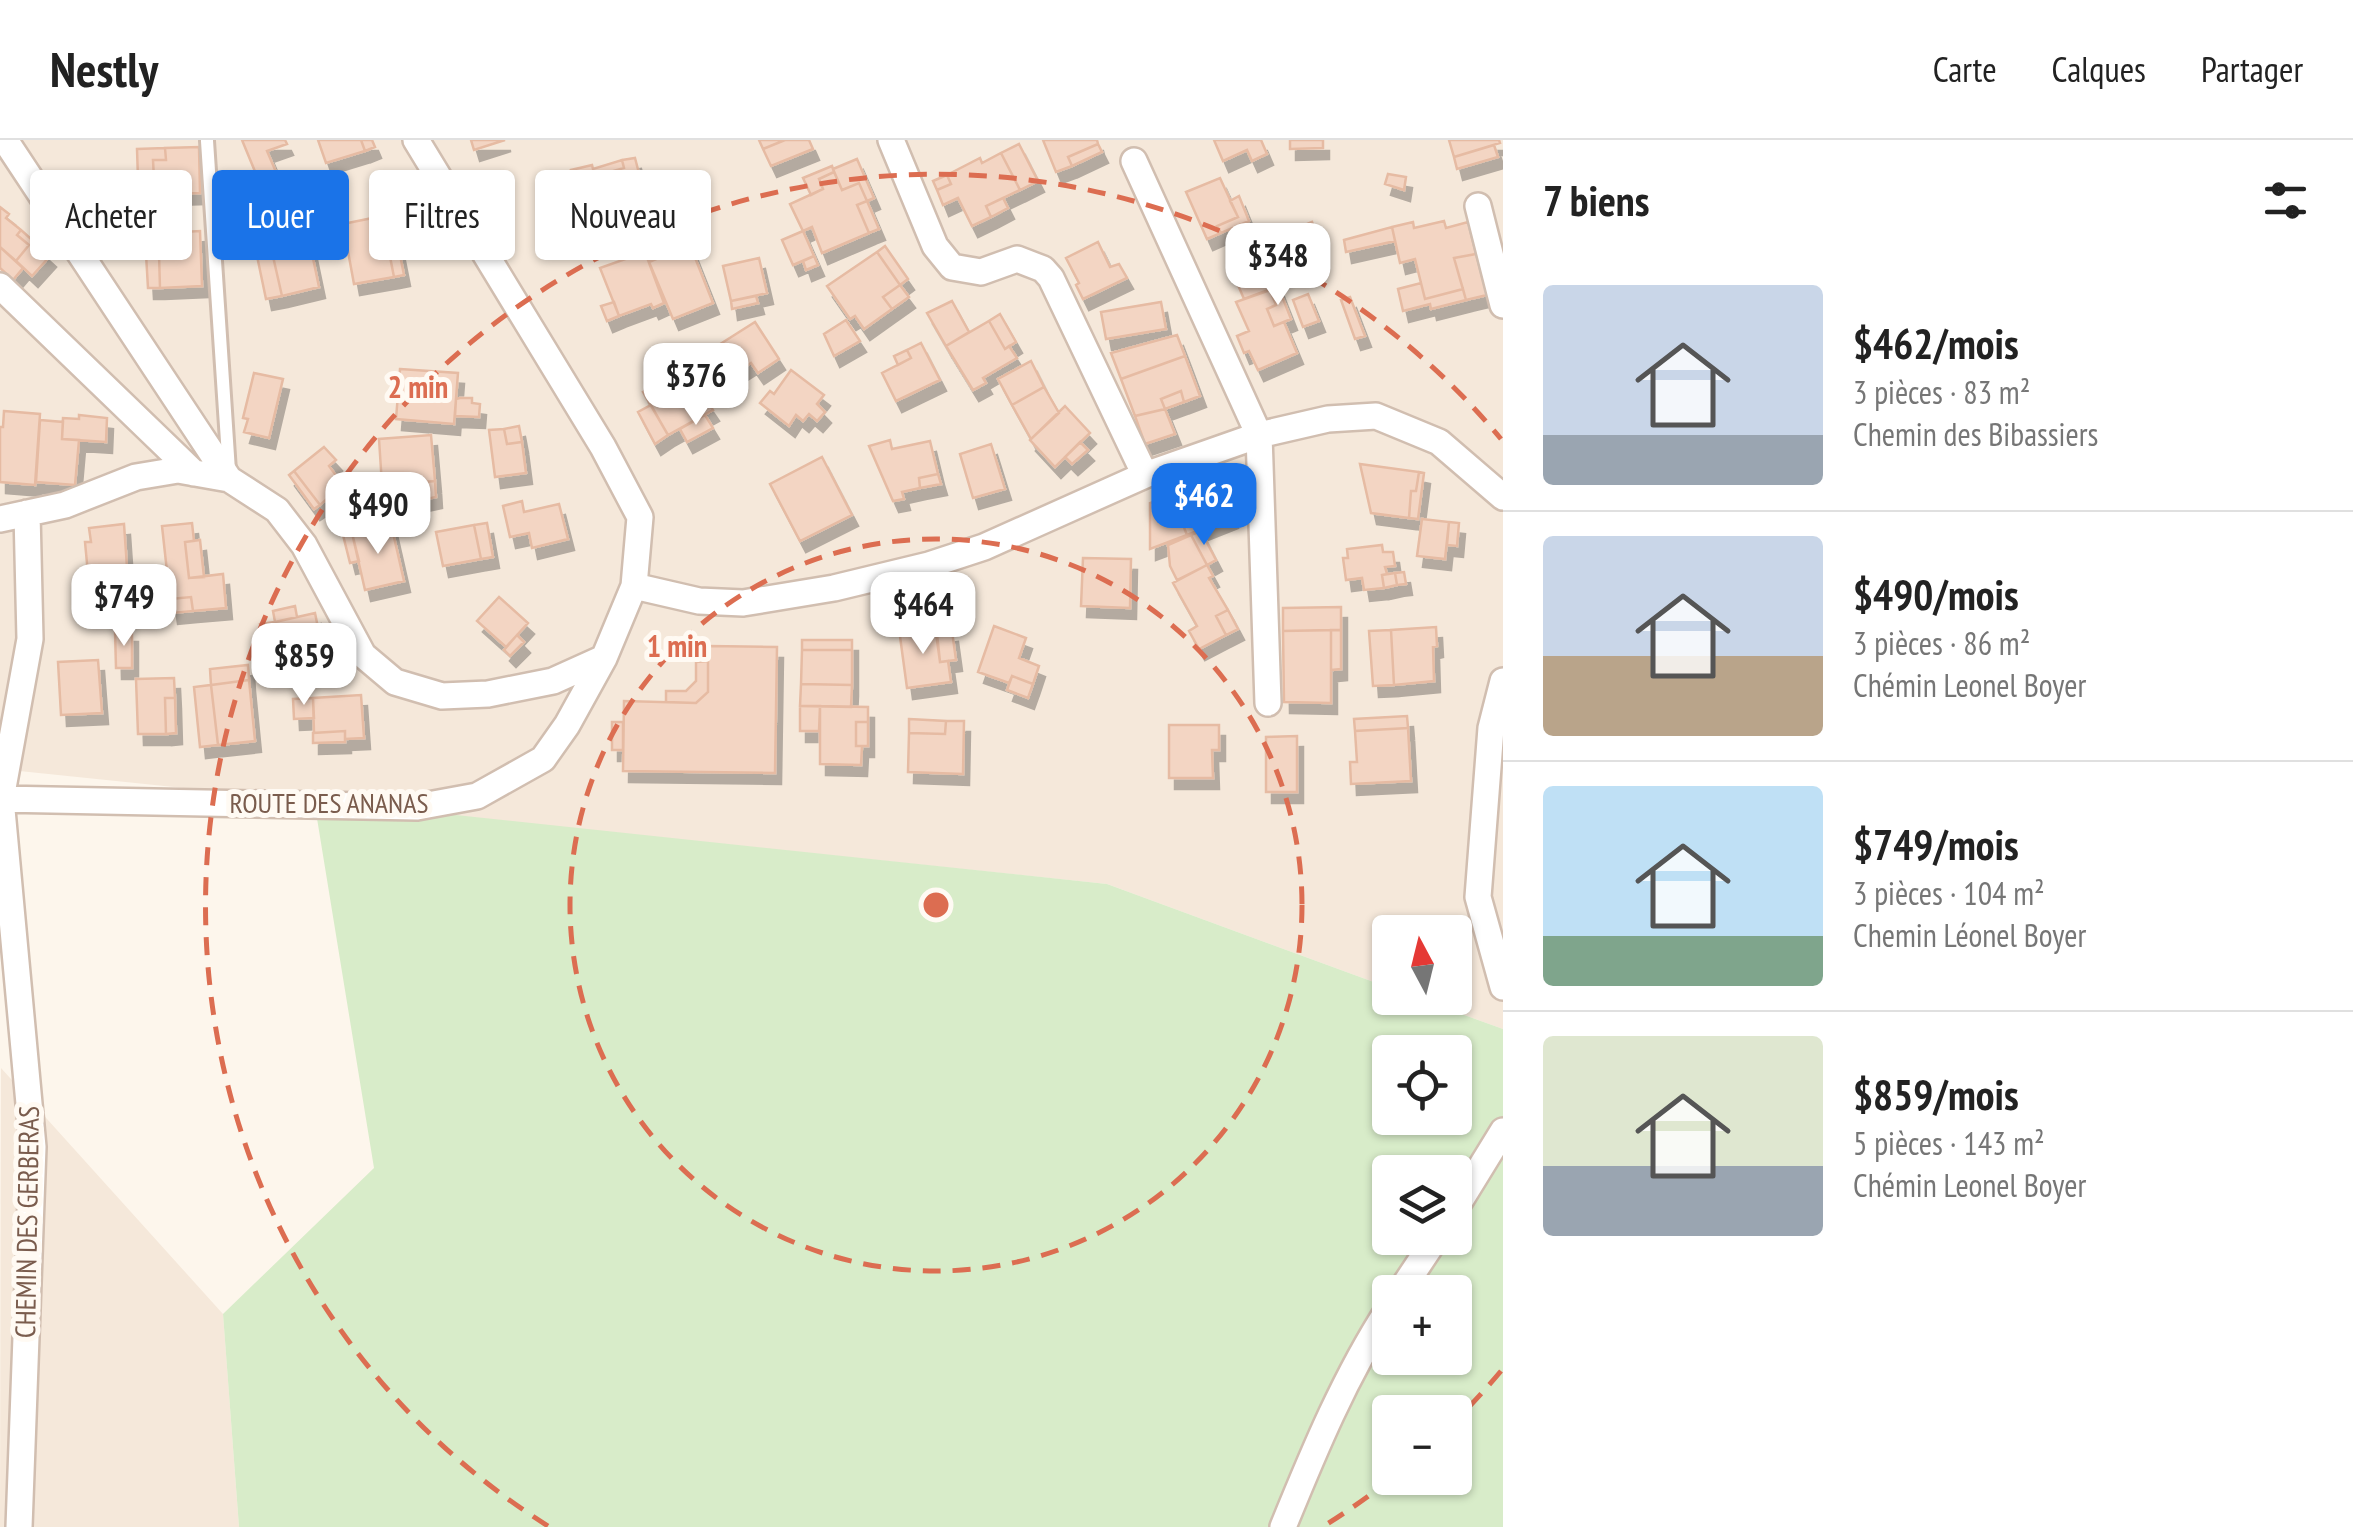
<!DOCTYPE html>
<html lang="fr">
<head>
<meta charset="utf-8">
<style>
  :root { --surface:#fff; --page:#f6f6f6; --text:#222; --muted:#767676; --line:#e0e0e0; --accent:#1a73e8 }
  body { margin:0; font-family:"PT Sans Narrow",sans-serif; background:var(--page); color:var(--text); height:100vh; display:flex; flex-direction:column; font-size:38px; white-space:nowrap }
  * { box-sizing:border-box; margin:0 }
  p { font-size:32px; color:var(--muted) }
  .icon { flex:none; width:55px; height:55px; fill:none; stroke:currentColor; stroke-width:2; stroke-linecap:round; stroke-linejoin:round }
  .map { position:relative; flex:1; overflow:hidden }
  .panel { display:flex; flex-direction:column; background:var(--surface); width:850px }
  .panel>* { flex:none }
  .hud { position:absolute; left:30px; top:30px; width:950px; height:90px; display:flex; gap:20px }
  .needle { width:65px; rotate:353deg }
  .tools { position:absolute; left:1372px; top:775px; display:grid; gap:20px }
  .tools a { display:grid; place-items:center; width:100px; height:100px; border-radius:10px; background:var(--surface); box-shadow:0 2px 8px #0004; font-size:50px }
  .price { position:absolute; translate:-50% -85px; padding:0 22px; border-radius:20px; background:#fff; color:#222; font-size:32px; line-height:65px; filter:drop-shadow(0 2px 5px #0008) }
  .price::after { content:''; position:absolute; left:50%; top:60px; width:30px; height:22px; margin-left:-15px; background:inherit; clip-path:polygon(0 0,100% 0,50% 100%) }
  .price.active { background:var(--accent); color:#fff }
  ul { padding:0; list-style:none }
  li { display:flex; align-items:center; gap:30px; height:250px; padding:0 40px }
  li+li { border-top:2px solid var(--line) }
  li span { display:grid; place-items:center; flex:none; width:280px; height:200px; border-radius:10px; color:#555 }
  li>.icon { margin-inline-start:auto }
  span .icon { width:120px; height:120px; fill:#fffc; stroke-width:1 }
  li b { font-size:42px }
  h2 { display:flex; justify-content:space-between; align-items:center; height:120px; padding:0 40px; font-size:42px }
  .tag { padding:0 35px; border-radius:10px; background:var(--surface); box-shadow:0 2px 8px #0004; font-size:35px; line-height:90px }
  .tag.active { background:var(--accent); color:#fff }
  header { display:flex; align-items:center; gap:60px; box-sizing:border-box; height:140px; padding:0 50px; background:var(--surface); border-bottom:2px solid var(--line) }
  header strong { font-size:48px }
  nav { display:flex; gap:55px; margin-inline-start:auto; font-size:35px }
  main { display:flex; flex:1; min-height:0 }
  .map>svg:first-child { display:block }
  .residential { fill:#f5e8da }
  .green { fill:#d8ecc9; fill-rule:evenodd }
  .building { fill:#f3d5c3; stroke:#e6bba3; stroke-width:2.5; filter:url(#shadow) }
  .lines { fill:none; stroke-linecap:round; stroke-linejoin:round }
  .lane-casing { stroke:#d1beb0; stroke-width:18 }
  .street-casing { stroke:#d1beb0; stroke-width:30 }
  .lane { stroke:#fff; stroke-width:12 }
  .street { stroke:#fff; stroke-width:25 }
  .ring { fill:none; stroke:#dc6d51; stroke-width:5; stroke-dasharray:18 12 }
  .labels { text-anchor:middle; stroke-width:10; stroke-linejoin:round; paint-order:stroke }
  .street-label { font-size:28px; fill:#7a5c4d; stroke:#fffaf3 }
  .centre { fill:#dc6d51; stroke:#fffaf3; stroke-width:5 }
  .ring-label { font-size:30px; text-anchor:middle; font-weight:bold; fill:#dc6d51; stroke:#fffaf3; stroke-width:10; stroke-linejoin:round; paint-order:stroke }
</style>
</head>
<body>
<header>
<strong>Nestly</strong>
<nav><a>Carte</a><a>Calques</a><a>Partager</a></nav>
</header>
<main>
<div class="map">
<svg width="1503" height="1387" viewBox="0 0 1503 1387">
  <defs>
    <filter id="shadow"><feDropShadow dx="6" dy="11" stdDeviation="0" flood-color="#0004"/></filter>
  </defs>
  <rect width="100%" height="100%" fill="#fdf6ec"/>
  <path class="residential" d="M0 0H1503V889L1417 858H1455V792H1390V848L1107 744 0 629Z
    M1 928 223 1174 239 1387H0Z"/>
  <path class="green" d="M314 660 1107 744 1390 848V858H1417L1503 889V1387H239L223 1174 374 1028ZM1390 912H1455V978H1390ZM1390 1032H1455V1098H1390ZM1390 1152H1455V1218H1390ZM1390 1272H1455V1338H1390Z"/>
  <path class="building" d="M242 0H285L287 4 267 11 279 39 261 46Z
    M318 0H361L365 11 326 23Z
    M361 0H372L375 7 365 11Z
    M471 0H505L474 10Z
    M759 0H785L763 9Z
    M785 0H809L813 9 771 26 763 9Z
    M1043 0H1097L1098 4 1068 17 1072 26 1056 32Z
    M1214 0H1261L1267 14 1252 21 1247 10 1223 21Z
    M1290 0H1323V8L1290 9Z
    M1449 0H1499L1500 3 1454 17Z
    M1019 4 1038 41 1020 50 1001 13Z
    M1098 4 1102 12 1072 26 1068 17Z
    M1494 5 1498 17 1457 29 1454 17Z
    M199 7 200 53 138 55V39H154L153 20H166L165 8Z
    M165 8 166 20H153L154 39H138L137 9Z
    M1001 13 1020 50 986 66 991 77 972 86 958 58 943 65 937 50 951 44 947 35 980 18 982 23Z
    M635 18 652 83 566 103 555 68 566 65 561 46 624 28 622 20Z
    M857 19 874 58 867 61 859 43 842 50 833 29Z
    M622 20 624 28 561 46 566 65 555 68 548 44 573 37 571 30 592 25 593 29Z
    M832 26 834 32 819 39 823 49 811 55 803 38Z
    M834 32 842 50 859 43 867 61 857 65 869 93 822 113 812 87 803 91 790 64 823 49 819 39Z
    M1388 34 1406 37 1404 50 1385 44Z
    M947 35 951 44 937 50 933 41Z
    M1220 38 1238 77 1217 86 1221 93 1207 99 1186 52Z
    M1239 56 1249 81 1221 93 1217 86 1238 77 1230 61Z
    M1003 58 1008 68 991 77 986 66Z
    M867 61 879 89 869 93 857 65Z
    M0 67 9 74 6 78 21 90 17 95 29 105 16 121 0 107Z
    M392 75 404 135 394 137 382 76Z
    M382 76 394 137 354 144 343 84Z
    M1444 81 1446 88 1468 82 1476 114 1454 118 1463 149 1425 159 1415 119 1400 123 1392 87 1413 82 1414 88Z
    M1312 82 1318 98 1287 113 1279 96Z
    M1392 87 1395 101 1346 112 1344 100Z
    M21 90 50 116 32 136 16 121 29 105 17 95Z
    M200 91 202 146 160 148 159 114H146V94Z
    M803 91 814 116 793 125 782 100Z
    M1098 102 1110 127 1119 124 1127 138 1083 159 1076 145 1079 143 1066 118Z
    M310 104 319 147 282 156 272 112Z
    M690 105 713 163 673 179 649 122Z
    M885 106 908 139 900 145 877 112Z
    M0 107 23 128 13 140 0 128Z
    M272 112 282 156 266 159 257 116Z
    M645 112 664 163 653 168 651 164 619 176 600 128Z
    M877 112 900 145 883 157 892 169 864 189 855 176 850 179 827 146Z
    M146 114H159L160 148H148Z
    M1476 114 1487 155 1466 160 1454 118Z
    M814 116 818 125 806 130 803 121Z
    M759 118 767 153 731 161 723 126Z
    M1260 125 1271 149 1244 159 1234 136Z
    M1421 143 1425 159 1463 149 1466 160 1431 169 1430 164 1403 171 1398 149Z
    M900 145 909 157 892 169 883 157Z
    M1278 146 1291 179 1274 186 1267 169 1276 165 1270 150Z
    M1270 150 1276 165 1267 169 1274 186 1284 182 1297 213 1258 230 1249 211 1244 213 1237 196 1249 191 1236 162Z
    M1308 154 1319 181 1303 187 1293 160Z
    M756 156 758 163 732 169 731 161Z
    M1350 157 1365 196 1355 199 1341 160Z
    M952 161 969 192 946 206 927 173Z
    M614 162 619 176 607 181 601 166Z
    M1161 162 1166 189 1106 199 1101 172Z
    M1000 174 1016 202 1005 209 989 181Z
    M846 180 860 201 834 216 824 194Z
    M989 181 1005 209 1009 206 1017 218 983 238 986 243 973 250 946 206Z
    M755 182 779 219 758 233 751 223 735 233 717 206Z
    M1177 195 1185 216 1121 239 1111 213Z
    M921 203 940 240 896 261 882 233 911 218 907 210Z
    M907 210 911 218 898 225 894 216Z
    M1185 216 1200 256 1184 262 1181 251 1161 259 1165 269 1135 276 1121 239Z
    M1031 221 1044 247 1012 265 998 239Z
    M400 229 458 233 454 284 396 279Z
    M791 230 824 255 817 264 825 272 817 281 809 274 803 281 796 275 789 286 760 263 770 251 774 254Z
    M679 232 696 262 704 257 713 270 668 295 643 252Z
    M254 233 283 239 269 298 244 292 248 279 243 278Z
    M1044 247 1059 273 1031 299 1012 265Z
    M1181 251 1184 262 1165 269 1161 259Z
    M460 258H472V263L480 264 479 277 455 276 456 259Z
    M651 265 668 295 655 304 638 272Z
    M1065 266 1090 293 1055 327 1030 300Z
    M1165 269 1175 294 1145 304 1135 276Z
    M4 271 40 274 35 345 0 342V287H3Z
    M79 275 107 278 106 302 62 299 63 278 79 279Z
    M705 275 713 288 687 302 680 289Z
    M40 280 63 282 62 299 79 300 75 345 36 342Z
    M519 286 522 302 507 304 504 289Z
    M504 289 507 304 522 302 526 333 495 337 489 290Z
    M431 295 435 341 382 345 379 299Z
    M890 300 892 309 930 301 938 334 919 338 920 348 902 352 904 359 893 361 869 306Z
    M1080 302 1088 310 1072 324 1065 317Z
    M991 304 1005 349 973 358 960 314Z
    M324 307 336 320 329 326 343 345 320 365 294 331Z
    M822 317 852 375 800 401 770 344Z
    M1360 324 1419 332 1416 351H1411L1409 378 1371 373Z
    M1214 329 1217 337 1171 355 1168 346Z
    M294 331 320 365 314 369 289 335Z
    M1419 332 1424 333 1418 379 1409 378 1411 351H1416Z
    M938 334 941 344 920 348 919 338Z
    M1217 337 1232 377 1187 395 1171 355Z
    M435 341 436 357 413 362 412 343Z
    M1171 355 1187 395 1150 409V363Z
    M522 361 524 372 559 364 568 399 532 408 529 393 510 397 503 366Z
    M1422 379 1449 382 1445 419 1417 416Z
    M1449 382 1459 383 1457 406 1447 405Z
    M192 383 194 401 185 402 189 438 223 434 226 468 193 471 191 457 170 459 162 386Z
    M487 383 493 417 481 419 474 385Z
    M124 384 128 442 138 441 141 467 88 473 84 434H88L85 402H91L89 388Z
    M391 384 404 441 365 450 352 393Z
    M474 385 481 419 443 426 436 392Z
    M1201 391 1216 420 1207 425 1191 395Z
    M352 393 359 421 350 423 343 395Z
    M1191 395 1207 425 1177 440 1170 426 1168 405Z
    M200 400 204 437 189 438 185 402Z
    M1382 405 1383 412H1393L1395 426 1385 427 1387 434 1382 435 1384 448 1364 450 1362 438 1346 440 1343 418H1348L1347 409Z
    M1083 418 1131 419 1130 468 1081 466Z
    M1207 425 1213 436 1209 438 1228 470 1216 476 1226 495 1199 509 1189 491 1197 486 1173 443Z
    M1404 432 1406 444 1397 445 1395 433Z
    M1395 433 1397 445 1384 448 1382 435Z
    M191 457 193 471 172 473 170 459Z
    M499 457 528 483 506 507 477 481Z
    M295 466 297 477 275 482 273 471Z
    M1341 467V490L1283 491V468Z
    M1228 470 1238 489 1226 495 1216 476Z
    M315 473 323 512 283 520 275 482Z
    M934 473 936 484 915 487 913 476Z
    M275 482 283 520 268 523 260 484Z
    M936 484 940 522 948 521 951 542 907 548 899 489Z
    M994 486 1026 498 1019 518 1039 526 1033 544 1012 536 1009 543 978 532Z
    M1436 487 1437 506 1433 507 1434 541 1394 545 1391 490Z
    M1331 490V563L1284 562 1283 491Z
    M1331 490H1341V529L1331 530Z
    M1391 490 1394 545 1373 546 1369 491Z
    M115 491H132V528H116Z
    M952 491 956 520 940 522 936 493Z
    M517 495 524 502 510 516 504 510Z
    M802 500H852V510H802Z
    M708 506 777 507 775 633 623 631 624 561 696 563 708 552Z
    M802 510H852V545L801 544Z
    M98 520 102 573 61 575 58 522Z
    M708 521V552L696 563 666 562V551H686L696 541V522Z
    M248 525 249 540 211 545 210 529Z
    M1012 536 1033 544 1028 558 1007 550Z
    M174 538 175 558H165L166 594H138L136 539Z
    M249 540 255 601 218 605 211 545Z
    M801 544 852 545 851 567 800 566Z
    M211 545 218 605 200 607 194 547Z
    M361 555 364 598 345 599V591L314 593 313 558Z
    M165 558H175L176 593 166 594Z
    M313 558 314 578 294 579 293 559Z
    M800 566H820L819 591H800Z
    M820 566 868 567V582H856V606H862L861 625 820 624Z
    M1407 576 1408 588 1355 591 1354 579Z
    M909 579 946 581 945 594 909 593Z
    M946 581H964L963 634 908 632 909 593 945 594Z
    M612 582H623V610H612Z
    M856 582H868V606H856Z
    M1169 585H1219V610H1212L1213 638H1169Z
    M1408 588 1411 641 1351 644 1350 622H1357L1355 591Z
    M345 591V602L313 603V593Z
    M1297 596V652H1266V597Z"/>
  <g class="lines">
    <defs>
      <path id="lane" d="M207 1 229 331"/>
      <path id="street" d="M5 0 229 339
        M891 0 935 106 952 127 981 132 1017 119 1043 129 1051 138 1145 335
        M1134 21 1259 295 1268 563
        M1478 66 1503 165
        M0 146 194 333
        M0 379 65 365 136 337 178 330 229 339 277 370 304 405 363 515 395 542 442 556 488 554 553 541 604 518
        M634 446 699 461 743 463 834 448 929 425 984 407 1145 335 1259 295 1328 279 1376 276 1439 302 1503 357
        M1503 541 1491 588 1478 757 1503 847
        M0 659 417 667 477 656 543 619 567 585 604 518 634 446 640 377 603 307 416 0
        M1455 1069 1503 991
        M1400 1152 1436 1098
        M19 1387 33 1007 1 659 30 499 27 373
        M1283 1387C1314 1311 1345 1236 1390 1167"/>
    </defs>
    <use href="#lane" class="lane-casing"/>
    <use href="#street" class="street-casing"/>
    <use href="#lane" class="lane"/>
    <use href="#street" class="street"/>
  </g>
  <g class="ring">
    <circle cx="936" cy="765" r="366"/>
    <path d="M1501 1231A732 732 0 0 1 1458 1278M1392 1338A732 732 0 0 1 1324 1386M548 1386A732 732 0 1 1 1501 299"/>
  </g>
  <g class="labels">
    <g class="street-label">
      <text x="329" y="673">ROUTE DES ANANAS</text>
      <text transform="translate(27 1082) rotate(-89)" y="10">CHEMIN DES GERBERAS</text>
    </g>
  </g>
  <circle cx="936" cy="765" r="15" class="centre"/>
  <g class="ring-label">
    <text x="418" y="258">2 min</text>
    <text x="677" y="517">1 min</text>
  </g>
</svg>
<div class="tools">
<a><svg class="needle" viewBox="-14 -14 28 28"><path d="M0-13l5 13h-10z" fill="#e53935"/><path d="M0 13l5-13h-10z" fill="#767676"/></svg></a>
<a><svg class="icon" aria-label="locate" viewBox="0 0 24 24"><circle cx="12" cy="12" r="6"/><path d="M12 2v4M12 18v4M2 12h4M18 12h4"/></svg></a>
<a><svg class="icon" aria-label="layers" viewBox="0 0 24 24"><path d="M12 4l9 5-9 5-9-5zM3 14l9 5 9-5"/></svg></a>
<a>+</a>
<a>−</a>
</div>
<b class="price" style="left:1278px;top:168px">$348</b>
<b class="price" style="left:696px;top:288px">$376</b>
<b class="price active" style="left:1204px;top:408px">$462</b>
<b class="price" style="left:378px;top:417px">$490</b>
<b class="price" style="left:124px;top:509px">$749</b>
<b class="price" style="left:923px;top:517px">$464</b>
<b class="price" style="left:304px;top:568px">$859</b>
<div class="hud">
<a class="tag">Acheter</a>
<a class="tag active">Louer</a>
<a class="tag">Filtres</a>
<a class="tag">Nouveau</a>
</div>
</div>
<section class="panel">
<h2>7 biens<svg class="icon" aria-label="filters" viewBox="0 0 24 24"><path d="M4 7h16M4 17h16"/><circle cx="9" cy="7" r="2"/><circle cx="15" cy="17" r="2"/></svg></h2>
<ul>
<li><span style="background:linear-gradient(#c9d6e8 75%,#9aa5b1 0)"><svg class="icon" aria-label="home" viewBox="0 0 24 24"><path d="M3 11l9-7 9 7M6 9v11h12V9"/></svg></span><div><b>$462/mois</b><p>3 pièces · 83 m²</p><p>Chemin des Bibassiers</p></div></li>
<li><span style="background:linear-gradient(#c9d6e8 60%,#b9a48a 0)"><svg class="icon" aria-label="home" viewBox="0 0 24 24"><path d="M3 11l9-7 9 7M6 9v11h12V9"/></svg></span><div><b>$490/mois</b><p>3 pièces · 86 m²</p><p>Chémin Leonel Boyer</p></div></li>
<li><span style="background:linear-gradient(#bfe0f5 75%,#7fa58c 0)"><svg class="icon" aria-label="home" viewBox="0 0 24 24"><path d="M3 11l9-7 9 7M6 9v11h12V9"/></svg></span><div><b>$749/mois</b><p>3 pièces · 104 m²</p><p>Chemin Léonel Boyer</p></div></li>
<li><span style="background:linear-gradient(#dfe7d0 65%,#9aa5b1 0)"><svg class="icon" aria-label="home" viewBox="0 0 24 24"><path d="M3 11l9-7 9 7M6 9v11h12V9"/></svg></span><div><b>$859/mois</b><p>5 pièces · 143 m²</p><p>Chémin Leonel Boyer</p></div></li>
</ul>
</section>
</main>
</body>
</html>
